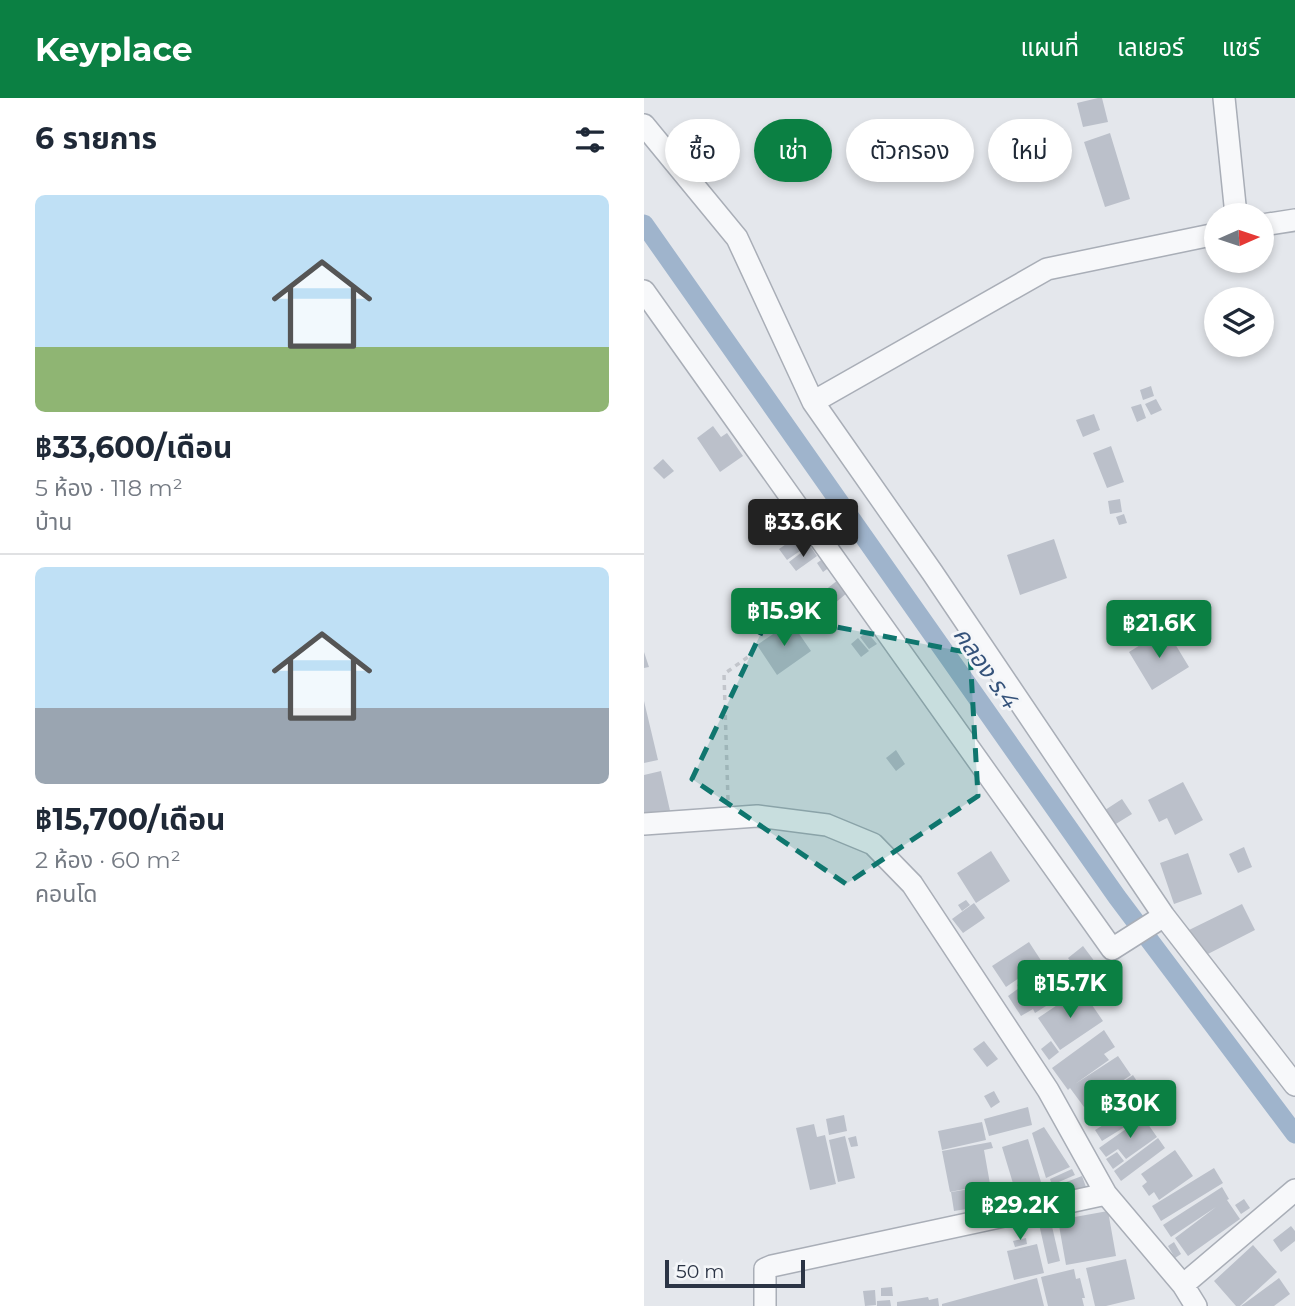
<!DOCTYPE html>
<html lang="th">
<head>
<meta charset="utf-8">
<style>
  :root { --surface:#fff; --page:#f2f2f3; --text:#1f2937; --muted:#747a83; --line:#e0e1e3; --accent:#0b8043 }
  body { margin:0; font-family:Montserrat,"Noto Sans Thai",sans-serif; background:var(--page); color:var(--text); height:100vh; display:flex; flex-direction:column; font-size:26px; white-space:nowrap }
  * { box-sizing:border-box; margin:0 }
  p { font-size:23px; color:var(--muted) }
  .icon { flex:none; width:38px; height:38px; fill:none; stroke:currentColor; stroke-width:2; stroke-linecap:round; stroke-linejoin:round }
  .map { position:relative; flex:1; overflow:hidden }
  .details { display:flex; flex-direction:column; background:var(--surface); width:644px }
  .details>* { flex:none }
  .top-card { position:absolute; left:21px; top:21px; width:525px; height:63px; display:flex; gap:14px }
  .needle { width:46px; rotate:87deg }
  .buttons { position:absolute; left:560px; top:105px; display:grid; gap:14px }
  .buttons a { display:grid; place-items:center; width:70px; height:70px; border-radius:50%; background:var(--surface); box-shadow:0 4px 10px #0003; font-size:35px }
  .scale { position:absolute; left:21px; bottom:18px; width:140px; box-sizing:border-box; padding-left:7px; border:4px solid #2b3445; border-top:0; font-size:19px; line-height:24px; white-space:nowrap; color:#2b3445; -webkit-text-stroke:5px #f4f6f9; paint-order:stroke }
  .price { position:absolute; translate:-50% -60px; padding:0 16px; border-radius:7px; background:var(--accent); color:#fff; font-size:23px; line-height:46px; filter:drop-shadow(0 2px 4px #0008) }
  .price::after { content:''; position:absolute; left:50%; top:42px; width:21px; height:16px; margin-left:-10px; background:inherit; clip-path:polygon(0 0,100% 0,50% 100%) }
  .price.current { background:#222; color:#fff }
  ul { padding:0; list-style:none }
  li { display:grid; align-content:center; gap:14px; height:371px; padding:0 35px }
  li+li { border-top:2px solid var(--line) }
  li span { display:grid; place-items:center; height:217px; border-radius:10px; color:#555 }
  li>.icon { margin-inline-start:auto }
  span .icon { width:126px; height:126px; fill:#fffc; stroke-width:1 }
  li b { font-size:30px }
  h2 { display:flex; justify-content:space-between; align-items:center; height:84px; padding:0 35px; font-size:30px }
  .chip { padding:0 24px; border-radius:32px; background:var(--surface); box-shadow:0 4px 10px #0003; font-size:24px; line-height:63px }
  .chip.current { background:var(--accent); color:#fff }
  header { display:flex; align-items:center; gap:42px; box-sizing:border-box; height:98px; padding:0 35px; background:var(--accent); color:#fff }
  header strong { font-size:33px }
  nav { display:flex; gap:38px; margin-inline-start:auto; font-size:24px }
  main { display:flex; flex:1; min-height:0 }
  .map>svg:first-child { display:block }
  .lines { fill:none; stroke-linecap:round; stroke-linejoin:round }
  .canal { stroke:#9fb4cc; stroke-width:19 }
  .building { fill:#bbc0ca }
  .minor-casing { stroke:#a9aeb7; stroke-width:24 }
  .path { stroke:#c2c5cb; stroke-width:3.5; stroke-dasharray:5 5; stroke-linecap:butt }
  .minor { stroke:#f7f8fa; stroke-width:21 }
  .marked { fill:#0f766e; fill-opacity:0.2; stroke:#0f766e; stroke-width:5; stroke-dasharray:14 9; stroke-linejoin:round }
  .labels { text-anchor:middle; stroke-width:6; stroke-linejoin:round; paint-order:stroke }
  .water-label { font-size:24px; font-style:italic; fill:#34527a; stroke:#f4f6f9 }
</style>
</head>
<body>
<header>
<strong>Keyplace</strong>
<nav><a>แผนที่</a><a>เลเยอร์</a><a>แชร์</a></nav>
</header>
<main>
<section class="details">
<h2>6 รายการ<svg class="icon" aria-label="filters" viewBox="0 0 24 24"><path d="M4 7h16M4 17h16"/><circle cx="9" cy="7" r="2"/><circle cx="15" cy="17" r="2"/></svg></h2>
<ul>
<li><span style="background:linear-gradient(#bfe0f5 70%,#8fb573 0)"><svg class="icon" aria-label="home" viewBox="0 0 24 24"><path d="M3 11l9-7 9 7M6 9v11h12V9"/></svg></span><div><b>฿33,600/เดือน</b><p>5 ห้อง · 118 m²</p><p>บ้าน</p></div></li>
<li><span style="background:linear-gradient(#bfe0f5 65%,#9aa5b1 0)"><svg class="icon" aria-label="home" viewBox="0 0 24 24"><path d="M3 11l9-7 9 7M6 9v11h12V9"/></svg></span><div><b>฿15,700/เดือน</b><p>2 ห้อง · 60 m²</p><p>คอนโด</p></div></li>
</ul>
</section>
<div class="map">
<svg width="651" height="1208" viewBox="0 0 651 1208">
  <rect width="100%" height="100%" fill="#e4e7ec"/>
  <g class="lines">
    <path class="canal" d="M0 126 473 799 651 1036"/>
  </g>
  <path class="building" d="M454 0H458L464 24 439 29 433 5Z
    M466 35 486 101 461 109 440 44Z
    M507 288 510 298 499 302 496 292Z
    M512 301 518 312 507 317 501 306Z
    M497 306 502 320 493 324 487 309Z
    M450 316 456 332 439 339 432 322Z
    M69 328 77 339 83 335 99 358 76 374 53 340Z
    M467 348 480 384 463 390 449 355Z
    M19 361 30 373 20 381 9 370Z
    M476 401 478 414 466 416 464 403Z
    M480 416 483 425 475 427 472 419Z
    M158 435 166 446 143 462 135 451Z
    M410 441 423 480 376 497 363 457Z
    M166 448 173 458 152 473 145 464Z
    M180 460 186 469 179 474 173 465Z
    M194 482 204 494 190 506 180 493Z
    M147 524 167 553 133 577 113 547Z
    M522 531 545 569 508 592 485 554Z
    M223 534 233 546 225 551 216 539Z
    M214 540 225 553 217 559 207 546Z
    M0 554 5 569 0 570Z
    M0 603 14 662 0 665Z
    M252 652 261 666 252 673 242 660Z
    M17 673 27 717 0 723V677Z
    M539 684 559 722 531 737 523 720 515 724 504 702Z
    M478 701 488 716 467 729 458 714Z
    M600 749 608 769 594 775 585 756Z
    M347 753 366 783 332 805 313 775Z
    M544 755 558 796 530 806 516 765Z
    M322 802 326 807 318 813 314 807Z
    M330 805 341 820 319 835 308 821Z
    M598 806 611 832 558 859 545 832Z
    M385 844 398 864 362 889 348 868Z
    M439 848 457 872 441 883 424 860Z
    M407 865 424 894 391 915 389 911 377 918 364 898 375 890 373 887Z
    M437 891 459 923 416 952 394 920Z
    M460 932 471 949 460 956 465 962 431 986 474 958 487 977 440 1009 426 990 424 992 408 970Z
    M340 943 354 961 343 969 329 951Z
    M407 943 415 954 405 962 397 951Z
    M489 977 494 985 447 1017 442 1009Z
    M492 991 498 1001 454 1028 447 1018Z
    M350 993 356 1004 347 1010 340 998Z
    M494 1006 500 1017 458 1043 451 1032Z
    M384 1009 388 1027 345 1038 340 1021Z
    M200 1017 203 1033 185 1037 182 1021Z
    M499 1019 513 1039 482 1061 474 1051 462 1059 455 1050Z
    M338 1024 342 1042 298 1052 294 1033Z
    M170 1026 173 1039 181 1037 192 1086 166 1092 152 1030Z
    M400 1029 426 1069 402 1080 388 1035Z
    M201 1038 211 1080 194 1084 185 1042Z
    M212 1038 214 1048 207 1049 204 1040Z
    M514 1040 521 1050 477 1083 470 1073Z
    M384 1041 397 1084 371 1092 358 1049Z
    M347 1044 349 1050 340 1052 346 1086 306 1094 298 1053Z
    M531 1052 549 1078 515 1102 510 1094 505 1098 498 1088 503 1084 497 1076Z
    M473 1054 480 1063 469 1071 462 1061Z
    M570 1070 579 1085 517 1123 508 1108Z
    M428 1071 431 1077 408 1087 406 1081Z
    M438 1078 442 1089 408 1102 404 1091Z
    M397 1087 401 1102 377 1108 374 1093Z
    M345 1088 348 1107 310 1113 307 1094Z
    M578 1089 585 1101 583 1102 596 1121 544 1158 531 1140 572 1109 527 1139 519 1127Z
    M600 1101 606 1110 597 1116 591 1107Z
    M464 1113 472 1158 422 1167 414 1122Z
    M407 1124 416 1163 404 1166 395 1126Z
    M647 1128 651 1133V1143L637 1154 629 1142Z
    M382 1140 383 1146 371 1149 369 1143Z
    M530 1144 537 1156 531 1160 524 1148Z
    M393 1146 400 1175 370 1182 363 1153Z
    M609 1147 633 1174 596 1208H592L570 1183Z
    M482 1161 491 1201 462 1208H451L442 1170Z
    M430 1171 432 1181 436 1180 441 1200H438L440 1208H404L397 1179Z
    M393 1180 400 1208H298V1206Z
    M635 1180 646 1196 630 1208H597Z
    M248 1189 249 1198H237V1190Z
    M231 1192 232 1207 221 1208 219 1193Z
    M284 1199 285 1202 294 1200 295 1208H253V1204Z
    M246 1202 247 1208H233V1203Z"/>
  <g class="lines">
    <defs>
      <path id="minor" d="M580 0 592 117
        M0 27 93 140 169 304 288 474 520 818 651 987
        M618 127 651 122
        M0 193 468 851 520 818
        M169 304 403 171 572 136
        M0 726 113 718 183 727 229 746 268 786 404 992 462 1096 539 1187 552 1208
        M539 1187 651 1092
        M121 1208V1171L128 1168 462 1096"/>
    </defs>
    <use href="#minor" class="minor-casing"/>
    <path class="path" d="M84 702 80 576 104 559"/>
    <use href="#minor" class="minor"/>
  </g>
  <path class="marked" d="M126 516 326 555 334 698 202 786 48 681Z"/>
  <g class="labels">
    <g class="water-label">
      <text transform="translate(342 570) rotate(55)" y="8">คลอง ร.4</text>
    </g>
  </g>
</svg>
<div class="buttons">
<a><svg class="needle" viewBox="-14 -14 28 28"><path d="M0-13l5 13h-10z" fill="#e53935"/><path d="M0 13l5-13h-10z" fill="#747a83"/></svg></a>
<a><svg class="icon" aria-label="layers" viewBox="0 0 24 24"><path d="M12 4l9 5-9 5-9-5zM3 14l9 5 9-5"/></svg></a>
</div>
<div class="scale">50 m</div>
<b class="price current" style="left:159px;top:461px">฿33.6K</b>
<b class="price" style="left:140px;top:550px">฿15.9K</b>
<b class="price" style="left:515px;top:562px">฿21.6K</b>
<b class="price" style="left:426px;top:922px">฿15.7K</b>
<b class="price" style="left:486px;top:1042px">฿30K</b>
<b class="price" style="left:376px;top:1144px">฿29.2K</b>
<div class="top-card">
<a class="chip">ซื้อ</a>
<a class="chip current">เช่า</a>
<a class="chip">ตัวกรอง</a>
<a class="chip">ใหม่</a>
</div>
</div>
</main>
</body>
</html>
